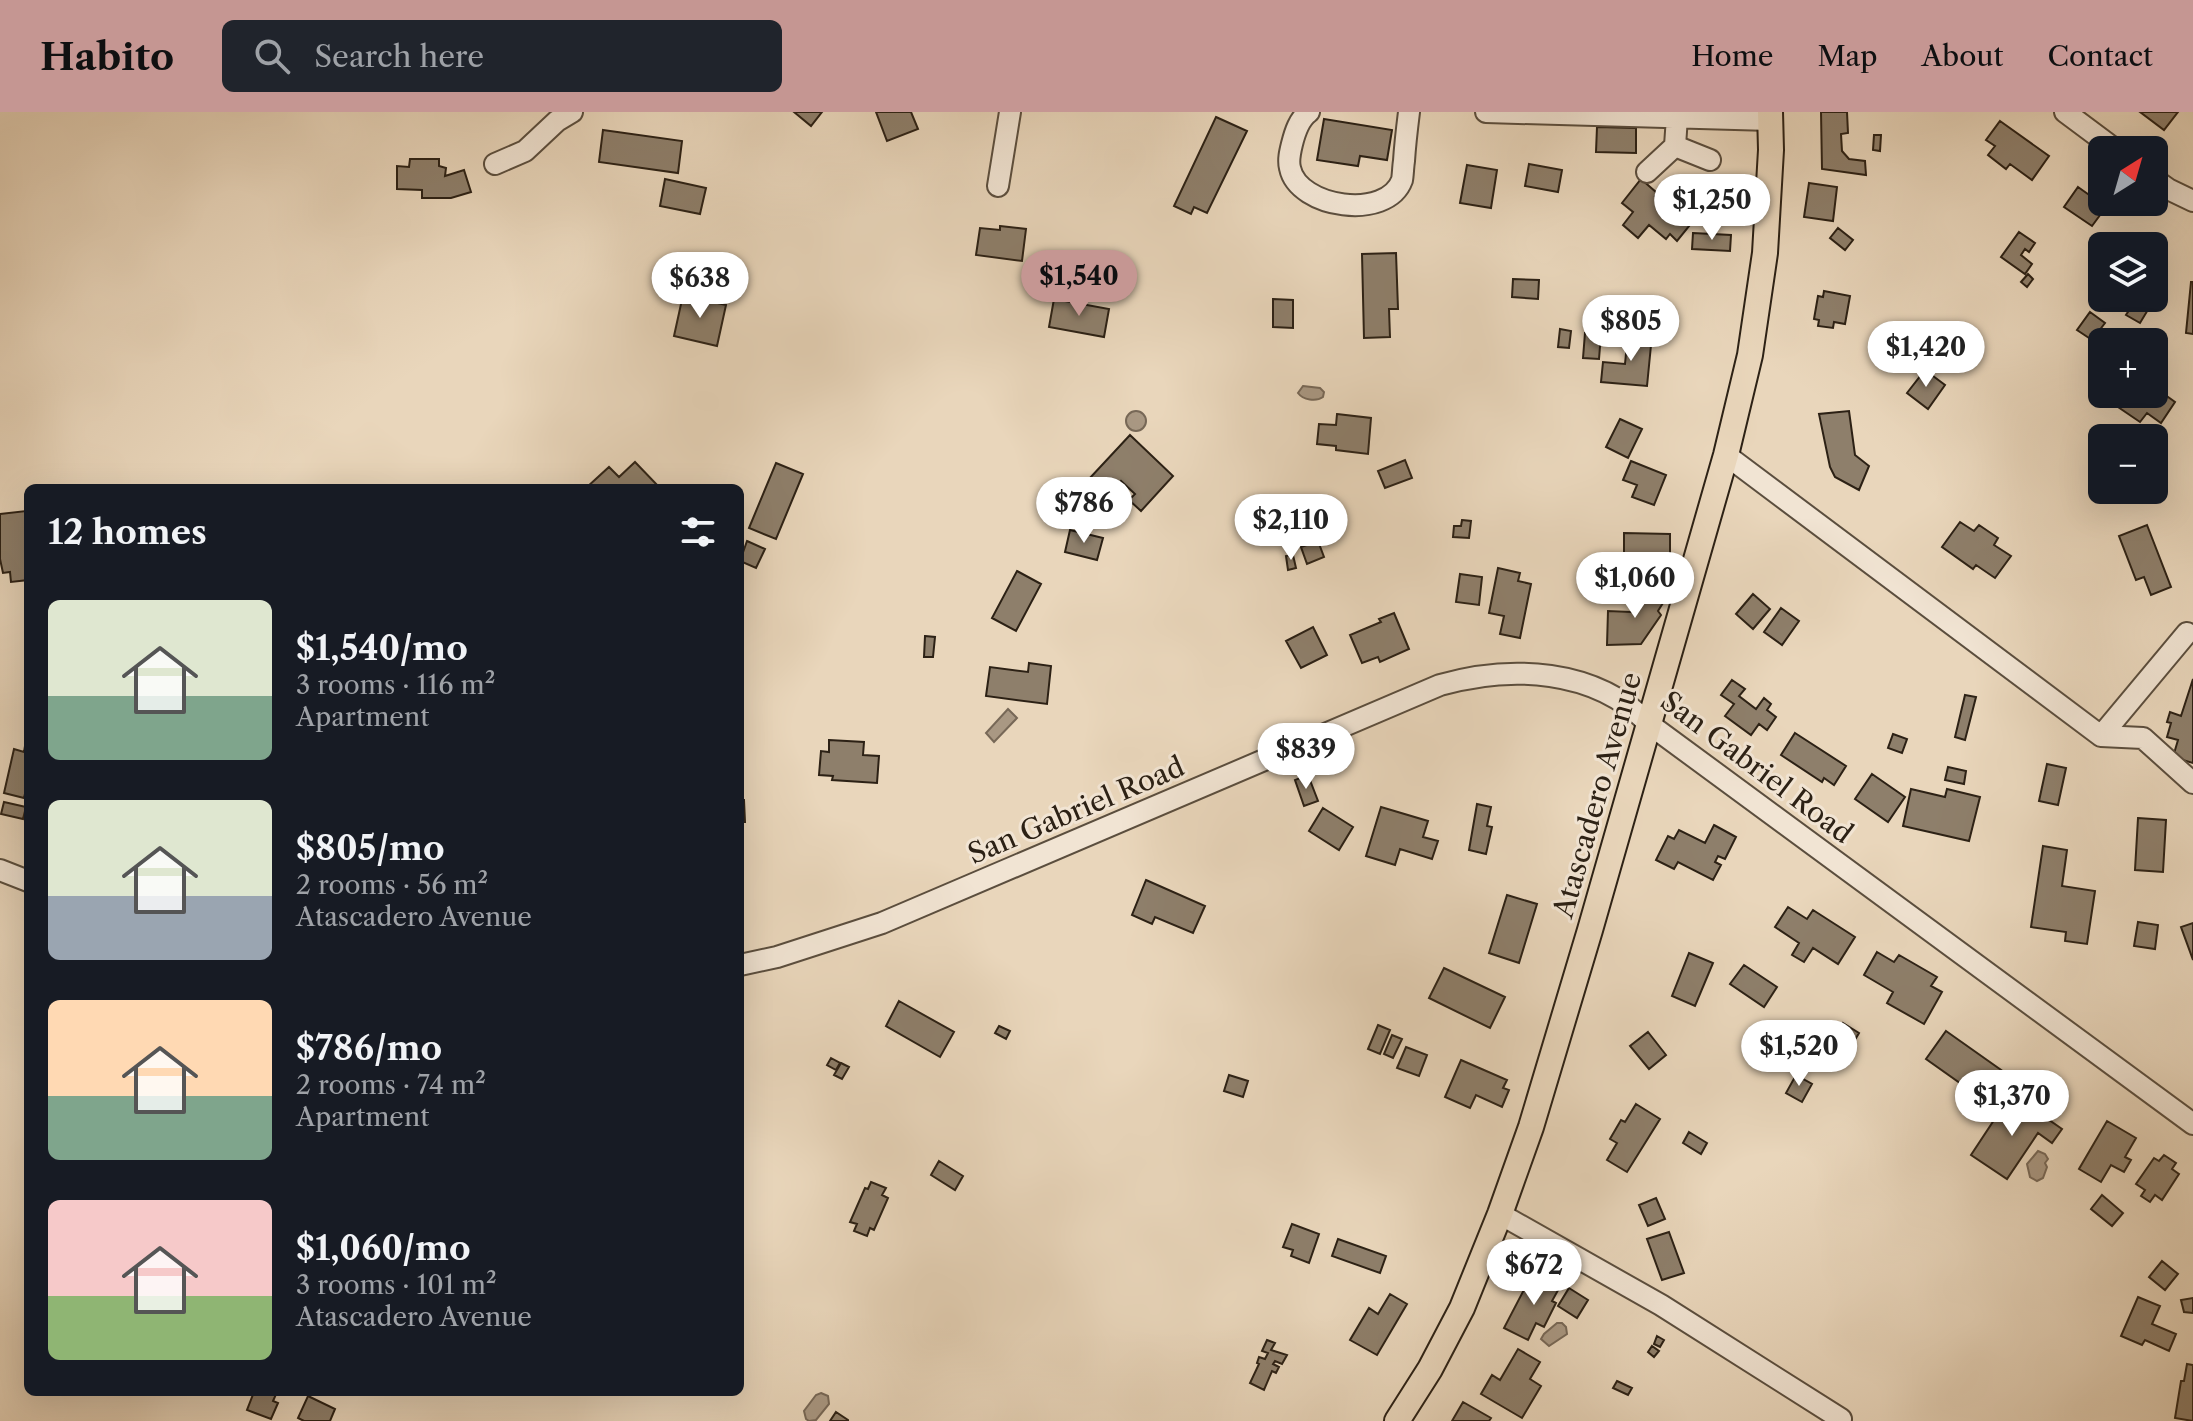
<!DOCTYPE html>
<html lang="en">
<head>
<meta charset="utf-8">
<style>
  :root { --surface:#171b24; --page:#20242c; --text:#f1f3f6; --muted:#9ea1a6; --accent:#c59692 }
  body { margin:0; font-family:"Libre Caslon Text",serif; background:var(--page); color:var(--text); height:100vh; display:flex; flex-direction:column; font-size:30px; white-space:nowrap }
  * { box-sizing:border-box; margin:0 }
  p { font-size:26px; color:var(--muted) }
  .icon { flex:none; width:44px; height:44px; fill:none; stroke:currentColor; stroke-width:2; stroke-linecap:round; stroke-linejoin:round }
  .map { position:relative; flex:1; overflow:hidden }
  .details { position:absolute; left:24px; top:372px; width:720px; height:912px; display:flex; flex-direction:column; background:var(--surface); border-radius:12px; box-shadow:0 8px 32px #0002 }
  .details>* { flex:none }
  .needle { width:52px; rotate:37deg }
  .buttons { position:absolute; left:2088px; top:24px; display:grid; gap:16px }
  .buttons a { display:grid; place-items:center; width:80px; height:80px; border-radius:12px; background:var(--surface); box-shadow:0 8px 32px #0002; font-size:40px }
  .price { position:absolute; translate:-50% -68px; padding:0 18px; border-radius:28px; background:#fff; color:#222; font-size:26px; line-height:52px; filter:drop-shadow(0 2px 4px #0008) }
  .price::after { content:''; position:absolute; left:50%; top:48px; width:24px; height:18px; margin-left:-12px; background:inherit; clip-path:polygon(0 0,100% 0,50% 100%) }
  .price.on { background:var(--accent); color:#111 }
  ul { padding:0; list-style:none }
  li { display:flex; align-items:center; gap:24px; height:200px; padding:0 24px }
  li span { display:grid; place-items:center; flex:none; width:224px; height:160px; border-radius:12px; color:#555 }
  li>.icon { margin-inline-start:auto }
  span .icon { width:96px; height:96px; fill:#fffc; stroke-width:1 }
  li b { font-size:34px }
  h2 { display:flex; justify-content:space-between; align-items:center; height:96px; padding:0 24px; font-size:34px }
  header { display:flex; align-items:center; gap:48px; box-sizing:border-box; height:112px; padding:0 40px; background:var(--accent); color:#111 }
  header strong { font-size:38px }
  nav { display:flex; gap:44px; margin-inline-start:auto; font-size:28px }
  .search { width:560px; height:72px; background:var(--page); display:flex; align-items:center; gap:20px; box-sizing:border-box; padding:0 28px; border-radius:12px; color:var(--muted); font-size:30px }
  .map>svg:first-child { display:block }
  .water { fill:#a99883; stroke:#776857; stroke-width:2 }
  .building { fill:#8e7f6b; stroke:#2c2115; stroke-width:2 }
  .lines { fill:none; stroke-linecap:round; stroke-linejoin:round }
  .minor-casing { stroke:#5b4e3e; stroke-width:24 }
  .major-casing { stroke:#2c2115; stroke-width:28 }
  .minor { stroke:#f1e4d3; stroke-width:20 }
  .major { stroke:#e9d6bb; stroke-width:24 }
  .labels { text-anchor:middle; stroke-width:6; stroke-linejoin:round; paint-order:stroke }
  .street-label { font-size:28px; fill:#2c2115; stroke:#f1e4d3 }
</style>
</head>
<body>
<header>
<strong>Habito</strong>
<div class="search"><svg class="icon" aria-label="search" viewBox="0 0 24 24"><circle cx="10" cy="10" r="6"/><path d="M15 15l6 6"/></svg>Search here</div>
<nav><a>Home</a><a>Map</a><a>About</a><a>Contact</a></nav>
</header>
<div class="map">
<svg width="2193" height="1309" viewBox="0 0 2193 1309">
  <rect width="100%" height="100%" fill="#e9d6bb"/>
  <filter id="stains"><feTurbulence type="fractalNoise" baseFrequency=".0025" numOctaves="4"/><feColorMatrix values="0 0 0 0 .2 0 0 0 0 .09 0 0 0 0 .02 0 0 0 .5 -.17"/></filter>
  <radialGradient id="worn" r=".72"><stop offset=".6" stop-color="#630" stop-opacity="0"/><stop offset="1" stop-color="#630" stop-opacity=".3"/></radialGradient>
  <path class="water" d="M1303 274 1320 276 1324 280 1323 285C1316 290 1303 288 1298 281Z
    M1126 309a10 10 0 1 1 20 0a10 10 0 1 1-20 0Z
    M1008 597 1017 606 994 630 986 621Z
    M2038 1039 2045 1042 2048 1047 2045 1051 2047 1055 2043 1066 2037 1069 2030 1065 2027 1052Z
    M1557 1211H1562L1566 1215 1567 1222 1549 1234 1541 1227 1544 1222Z
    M821 1281 828 1284 829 1292 816 1308 809 1309 806 1307 804 1299 816 1283Z"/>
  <path class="building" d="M794 0H822L811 14Z
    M876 0H911L918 17 887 29Z
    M1821 0H1847L1848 21 1841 22 1842 39 1849 47 1865 49 1866 63 1822 57Z
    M2140 0H2178L2164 18Z
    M1216 5 1247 19 1207 101 1194 95 1191 102 1174 94Z
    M1324 7 1392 18 1387 48 1360 44 1358 54 1317 48Z
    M2000 9 2049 44 2032 68 2010 52 2006 57 1988 43 1995 34 1986 28Z
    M1597 15 1636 16V41L1596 40Z
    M603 18 682 29 678 61 599 50Z
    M1874 23H1881L1880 39 1873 38Z
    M410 47H439V54L446 56 445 64 464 58 471 80 451 86H422V78L397 77V54L409 55Z
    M1529 52 1562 58 1558 80 1525 74Z
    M1467 53 1497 58 1491 96 1460 91Z
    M665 67 706 76 700 102 660 94Z
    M1641 67 1657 81 1655 84 1690 113 1677 129 1670 122 1666 127 1649 113 1638 126 1623 113 1633 100 1622 91Z
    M1809 71 1837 75 1833 109 1804 105Z
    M2078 75 2106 95 2092 114 2064 95Z
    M1000 114 1026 117 1022 149 976 143 980 116 1000 118Z
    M1838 116 1853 128 1845 138 1830 126Z
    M2019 120 2035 131 2029 140 2025 137 2021 143 2032 152 2025 162 2001 145Z
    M1693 121 1731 123 1730 139 1692 137Z
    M1396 141 1398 197H1389L1390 225 1364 226 1362 142Z
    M2028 162 2033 167 2027 175 2021 170Z
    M1513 167 1539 168 1538 187 1512 185Z
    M2191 170H2193V222L2186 221Z
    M1824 179 1850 184 1845 212 1834 210 1833 216 1818 214 1819 208 1814 207 1818 184 1823 185Z
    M683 183 726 193 717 234 674 224Z
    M2137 186H2145L2152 191 2140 211 2126 203Z
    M1054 187 1109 197 1104 225 1049 215Z
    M1273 187 1293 188V216L1273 215Z
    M2090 200 2105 211 2092 228 2077 218Z
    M1560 217 1571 219 1569 236 1558 235Z
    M1585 221 1601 222 1599 247 1583 246Z
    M1628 221 1652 223 1647 274 1601 270 1603 250 1625 252Z
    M1925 258 1945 273 1928 297 1907 281Z
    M2154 269 2160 274 2157 277 2175 290 2161 311 2147 301 2140 310 2118 295 2127 282H2154Z
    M1849 299 1855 343 1869 354 1859 378 1835 365 1830 355 1819 302Z
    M1337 302 1371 306 1368 342 1336 338V334L1317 332 1319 312 1336 313Z
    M1620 307 1642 317 1628 346 1606 335Z
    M1130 323 1173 364 1141 399 1129 388 1135 382 1121 369 1107 384 1089 367Z
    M1405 348 1412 366 1385 376 1378 359Z
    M1631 349 1666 363 1654 393 1632 385 1637 373 1623 368Z
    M635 350 660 376H586L609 355 619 365Z
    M776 351 803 362 776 427 749 416Z
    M26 399 28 418V468L11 470 10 460 3 461 0 447V402Z
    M1462 408 1471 409 1469 426 1453 425 1454 414H1461Z
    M1960 410 1974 419 1979 413 1998 426 1994 433 2011 444 1995 466 1976 453 1973 457 1942 435Z
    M2147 413 2171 475 2151 483 2144 465 2136 468 2119 424Z
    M1070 418 1103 426 1097 448 1065 440Z
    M1624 421 1670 422V450L1656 449V459H1624Z
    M747 429 765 437 756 456 740 449Z
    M1318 429 1324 445 1307 452 1301 435Z
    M1293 443 1296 456 1288 458 1286 444Z
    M1498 456 1520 461 1518 469 1531 472 1520 526 1500 522 1504 504 1489 501Z
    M1017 459 1041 472 1016 519 992 506Z
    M1460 462 1482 465 1479 493 1456 490Z
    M1646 474 1666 486 1658 499 1661 503 1641 532 1607 533 1608 499 1631 500Z
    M1753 482 1770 497 1753 517 1736 502Z
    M1781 496 1799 509 1782 533 1764 520Z
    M1394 501 1409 537 1380 550 1378 545 1362 551 1350 523 1381 510 1379 507Z
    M1313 515 1327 543 1301 556 1286 529Z
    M925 524 935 525 933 545H924Z
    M1029 551 1051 554 1047 592 986 584 990 555 1028 560Z
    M2193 567V651L2173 645 2178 628 2167 625 2171 611 2167 610 2170 600 2181 604Z
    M1732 568 1745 577 1739 584 1756 597 1764 586 1771 592 1767 598 1776 605 1767 618 1759 612 1751 623 1725 604 1734 592 1721 583Z
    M1965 583 1976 585 1965 628 1955 625Z
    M1795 621 1846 654 1834 673 1824 666 1822 670 1781 643Z
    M1893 622 1907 627 1902 641 1888 636Z
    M829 628 864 630 863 643 879 644 877 671 832 668 833 664 819 663 821 639 829 640Z
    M25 634H28V669L24 686 4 681 14 637 24 640Z
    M2047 652 2066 656 2058 693 2039 689Z
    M1948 655 1966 659 1964 672 1945 668Z
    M1872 662 1905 685 1888 710 1855 687Z
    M1308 663 1318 689 1304 694 1295 668Z
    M1911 677 1945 685 1947 677 1980 685 1969 729 1903 714Z
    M740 688H744L745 710H740Z
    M4 690 26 695 23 707 1 702Z
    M1477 692 1491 695 1487 714 1492 715 1486 742 1469 738Z
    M1381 695 1428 709 1423 725 1438 729 1432 747 1400 737 1395 753 1366 744Z
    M1323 696 1353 715 1339 738 1309 719Z
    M2138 706 2166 708 2163 760 2135 758Z
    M1714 713 1736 725 1725 747 1718 744 1715 750 1721 753 1713 768 1678 750 1674 757 1656 748 1668 724 1674 727 1679 718 1705 731Z
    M2043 734 2067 738 2062 774 2095 779 2087 832 2065 829 2066 820 2031 815Z
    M1146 768 1205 794 1193 821 1155 805 1152 812 1132 803Z
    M1507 783 1537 792 1519 851 1489 841Z
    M1788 795 1807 807 1813 798 1855 825 1838 852 1813 836 1804 850 1792 843 1799 831 1775 815Z
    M2138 810 2158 813 2155 837 2134 834Z
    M2193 811V848L2181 815Z
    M1877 840 1894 850 1899 843 1937 865 1931 874 1942 880 1924 912 1887 891 1893 880 1864 863Z
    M1689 841 1713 851 1695 894 1672 884Z
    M1744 853 1777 875 1764 895 1730 872Z
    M1444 856 1505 885 1490 916 1429 886Z
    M899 889 954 920 940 945 886 914Z
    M1843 911 1859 921 1856 926 1840 916Z
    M1378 913 1390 918 1380 942 1368 937Z
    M999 914 1010 919 1006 927 995 921Z
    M1946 919 2011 965 1991 993 1926 947Z
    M1648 920 1666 943 1649 957 1630 934Z
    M1392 923 1402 927 1393 946 1384 942Z
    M1406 935 1427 943 1419 964 1397 956Z
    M831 946 840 951 836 958 827 953Z
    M1461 948 1507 968 1503 976 1509 978 1502 995 1476 983 1470 996 1445 985Z
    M841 951 849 955 842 967 834 963Z
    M1229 963 1248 969 1243 985 1224 979Z
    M1796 963 1812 972 1802 990 1786 981Z
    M2008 987 2036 1006 2039 1001 2062 1017 2052 1031 2038 1021 2007 1067 1971 1043Z
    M1636 992 1660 1007 1627 1060 1607 1048 1617 1031 1610 1027 1621 1008 1625 1010Z
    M2107 1009 2136 1026 2125 1045 2131 1048 2124 1060 2111 1053 2101 1070 2079 1057Z
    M1689 1020 1707 1031 1701 1042 1683 1031Z
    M2164 1043 2176 1051 2172 1057 2179 1062 2162 1088 2155 1083 2150 1090 2141 1084 2145 1078 2136 1072 2154 1046 2159 1049Z
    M939 1049 963 1064 955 1078 931 1063Z
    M871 1070 886 1076 882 1083 888 1086 874 1118 870 1116 867 1124 854 1119 857 1112 850 1110 865 1076 868 1077Z
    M2102 1083 2123 1101 2112 1114 2091 1097Z
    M1656 1086 1665 1107 1648 1114 1639 1093Z
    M1292 1112 1319 1122 1309 1151 1291 1144 1293 1138 1283 1135Z
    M1669 1120 1684 1161 1662 1168 1647 1127Z
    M1338 1127 1386 1144 1380 1161 1332 1144Z
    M2162 1149 2178 1162 2165 1178 2149 1165Z
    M1542 1161 1562 1171 1552 1189 1556 1191 1544 1215 1536 1211 1528 1228 1504 1216 1527 1172 1535 1176Z
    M1569 1176 1588 1188 1577 1206 1558 1194Z
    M1390 1182 1407 1192 1377 1243 1350 1228 1369 1196 1378 1202Z
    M2138 1185 2160 1194 2152 1212 2176 1222 2169 1239 2145 1228 2142 1233 2121 1224Z
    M2193 1186V1201L2184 1200 2181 1188Z
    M1657 1224 1664 1228 1660 1235 1654 1232Z
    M1267 1228 1275 1231 1271 1238 1287 1243 1282 1252 1275 1249 1273 1252 1279 1255 1276 1261 1272 1259 1264 1278 1250 1271 1259 1252 1257 1251 1259 1245 1265 1247 1268 1241 1262 1239Z
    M1652 1234 1659 1239 1654 1245 1648 1240Z
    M1518 1237 1540 1250 1530 1267 1541 1274 1522 1306 1481 1282 1492 1263 1500 1268Z
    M2187 1252 2193 1253V1309L2175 1306 2181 1269H2184Z
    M1617 1269 1632 1276 1628 1283 1613 1276Z
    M254 1280H277L273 1289 278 1291 271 1307 247 1298Z
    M308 1284 335 1297 330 1309H304L298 1306Z
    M1463 1290 1491 1306 1489 1309H1452Z
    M836 1300 848 1308V1309H830Z"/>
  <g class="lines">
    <defs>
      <path id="minor" d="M1309 0C1299 7 1295 20 1292 32 1290 40 1288 48 1290 56 1298 96 1387 109 1402 68 1403 63 1403 55 1404 49 1405 33 1407 16 1409 0
        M1486 0 1770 8
        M2065 0 2116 38
        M1675 34 1710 48
        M495 52 525 39 557 9 572 0
        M1647 60 1675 34 1677 5
        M2154 67 2168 77 2193 89
        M998 74 1010 0
        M1726 343 2101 624 2143 626 2193 671
        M2101 624 2187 521
        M0 758 28 769
        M740 853 777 845 882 811 1440 573C1510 553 1595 556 1649 612L2193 1012
        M1500 1102 1661 1193 1841 1307"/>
      <path id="major" d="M1397 1309 1430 1257 1462 1196 1500 1102 1531 1015 1590 818 1726 343 1750 243 1765 141 1771 38 1770 0"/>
    </defs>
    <use href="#minor" class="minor-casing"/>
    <use href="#major" class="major-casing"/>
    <use href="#minor" class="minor"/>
    <use href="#major" class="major"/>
  </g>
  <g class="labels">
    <g class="street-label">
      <text transform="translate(1757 655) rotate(37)" y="10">San Gabriel Road</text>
      <text transform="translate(1597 683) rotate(-74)" y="10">Atascadero Avenue</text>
      <text transform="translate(1076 698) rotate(-23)" y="10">San Gabriel Road</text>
    </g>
  </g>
  <rect width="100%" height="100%" filter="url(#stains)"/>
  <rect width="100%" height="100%" fill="url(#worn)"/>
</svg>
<div class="buttons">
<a><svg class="needle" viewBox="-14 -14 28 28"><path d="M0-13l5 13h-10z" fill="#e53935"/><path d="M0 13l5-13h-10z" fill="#9ea1a6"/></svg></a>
<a><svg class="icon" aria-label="layers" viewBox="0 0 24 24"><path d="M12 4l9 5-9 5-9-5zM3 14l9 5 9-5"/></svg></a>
<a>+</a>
<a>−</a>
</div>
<b class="price" style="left:1712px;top:130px">$1,250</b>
<b class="price on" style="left:1079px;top:206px">$1,540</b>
<b class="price" style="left:700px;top:208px">$638</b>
<b class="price" style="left:1631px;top:251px">$805</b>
<b class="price" style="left:1926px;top:277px">$1,420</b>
<b class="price" style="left:1084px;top:433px">$786</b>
<b class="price" style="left:1291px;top:450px">$2,110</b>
<b class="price" style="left:1635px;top:508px">$1,060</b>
<b class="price" style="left:1306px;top:679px">$839</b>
<b class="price" style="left:1799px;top:976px">$1,520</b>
<b class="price" style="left:2012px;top:1026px">$1,370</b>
<b class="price" style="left:1534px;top:1195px">$672</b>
<section class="details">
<h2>12 homes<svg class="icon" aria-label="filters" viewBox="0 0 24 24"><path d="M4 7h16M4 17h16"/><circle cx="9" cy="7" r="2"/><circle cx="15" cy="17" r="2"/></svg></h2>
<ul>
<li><span style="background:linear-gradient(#dfe7d0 60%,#7fa58c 0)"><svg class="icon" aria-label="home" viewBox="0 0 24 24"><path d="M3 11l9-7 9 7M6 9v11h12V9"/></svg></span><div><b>$1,540/mo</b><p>3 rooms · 116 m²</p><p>Apartment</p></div></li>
<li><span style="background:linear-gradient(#dfe7d0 60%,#9aa5b1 0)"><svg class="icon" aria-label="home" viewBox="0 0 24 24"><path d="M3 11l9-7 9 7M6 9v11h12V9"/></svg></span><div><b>$805/mo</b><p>2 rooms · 56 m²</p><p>Atascadero Avenue</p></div></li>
<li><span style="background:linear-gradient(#ffd9b3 60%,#7fa58c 0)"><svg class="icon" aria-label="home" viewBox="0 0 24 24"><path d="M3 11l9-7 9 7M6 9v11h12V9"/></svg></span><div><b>$786/mo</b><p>2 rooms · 74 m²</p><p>Apartment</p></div></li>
<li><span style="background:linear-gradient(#f6c9c9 60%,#8fb573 0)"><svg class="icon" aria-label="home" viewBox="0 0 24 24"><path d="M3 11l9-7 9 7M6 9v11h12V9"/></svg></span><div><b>$1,060/mo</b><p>3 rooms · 101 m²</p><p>Atascadero Avenue</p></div></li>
</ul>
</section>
</div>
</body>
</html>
